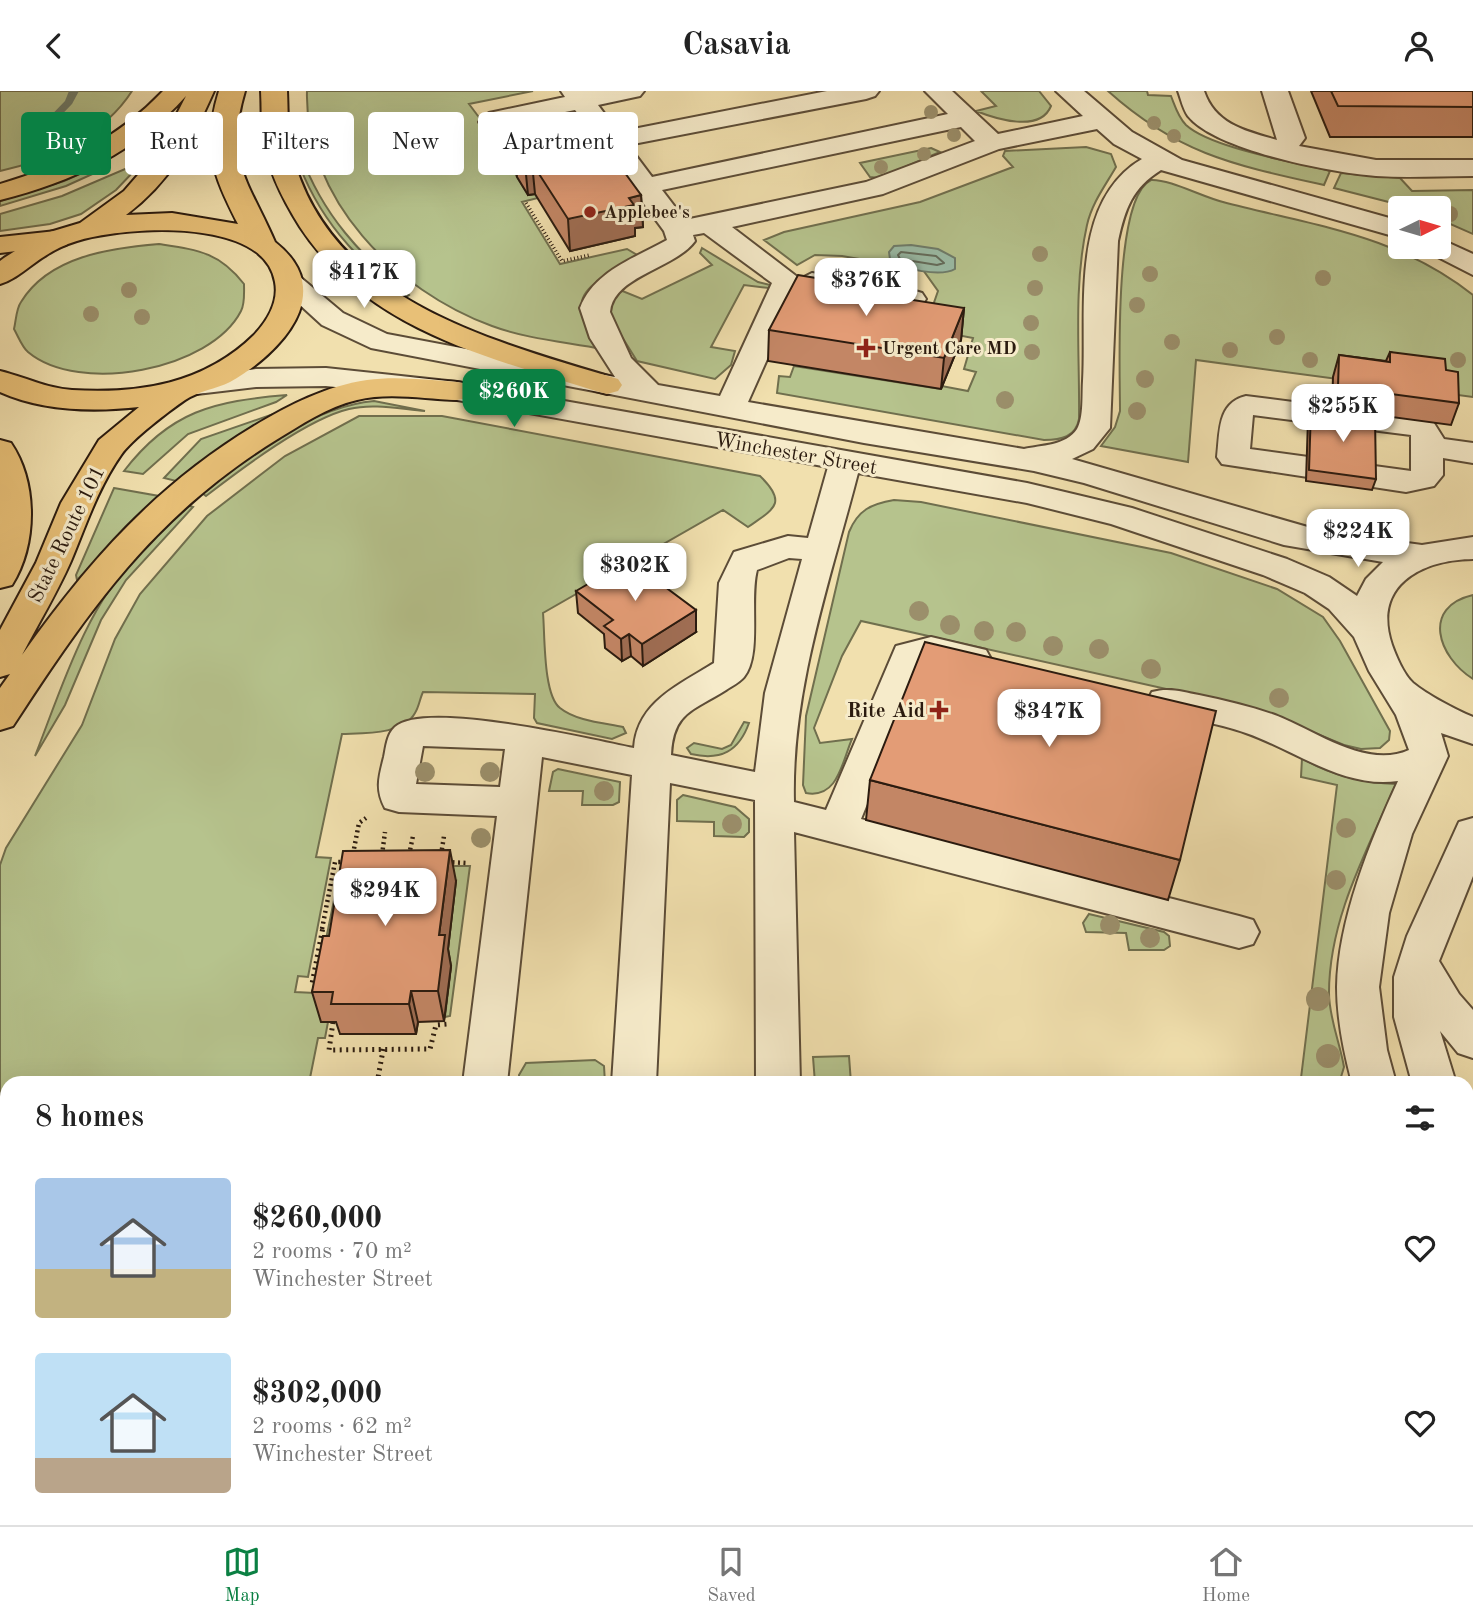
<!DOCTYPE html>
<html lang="en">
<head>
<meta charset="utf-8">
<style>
  :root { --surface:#fff; --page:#f6f6f6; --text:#222; --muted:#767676; --line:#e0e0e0; --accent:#0b8043 }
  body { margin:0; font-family:"Old Standard TT",serif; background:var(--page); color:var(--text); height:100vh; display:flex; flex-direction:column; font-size:26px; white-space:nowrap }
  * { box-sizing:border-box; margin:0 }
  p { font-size:23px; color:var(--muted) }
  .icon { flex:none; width:38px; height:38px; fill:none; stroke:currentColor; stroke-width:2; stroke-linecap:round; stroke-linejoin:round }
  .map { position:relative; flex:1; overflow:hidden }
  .sheet { position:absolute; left:0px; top:985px; width:1474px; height:450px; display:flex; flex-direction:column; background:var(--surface); border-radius:21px 21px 0 0; box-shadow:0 7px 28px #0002 }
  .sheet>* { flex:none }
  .hud { position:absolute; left:21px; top:21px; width:700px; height:63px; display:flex; gap:14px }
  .needle { width:46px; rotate:85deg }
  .tools { position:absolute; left:1388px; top:105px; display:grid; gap:14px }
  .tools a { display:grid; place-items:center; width:63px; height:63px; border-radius:7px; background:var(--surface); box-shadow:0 7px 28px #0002; font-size:35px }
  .price { position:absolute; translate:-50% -60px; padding:0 16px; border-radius:14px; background:#fff; color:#222; font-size:23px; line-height:46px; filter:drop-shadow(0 2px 4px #0008) }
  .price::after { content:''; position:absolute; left:50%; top:42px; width:21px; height:16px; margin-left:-10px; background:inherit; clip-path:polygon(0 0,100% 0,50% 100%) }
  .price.selected { background:var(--accent); color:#fff }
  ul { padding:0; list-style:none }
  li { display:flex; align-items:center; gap:21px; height:175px; padding:0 35px }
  li span { display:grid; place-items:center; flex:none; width:196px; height:140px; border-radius:7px; color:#555 }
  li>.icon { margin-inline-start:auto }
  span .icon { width:84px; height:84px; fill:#fffc; stroke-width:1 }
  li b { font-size:30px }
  h2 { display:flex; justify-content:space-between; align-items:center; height:84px; padding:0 35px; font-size:30px }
  .pill { padding:0 24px; border-radius:7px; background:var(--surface); box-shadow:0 7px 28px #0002; font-size:24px; line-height:63px }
  .pill.selected { background:var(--accent); color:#fff }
  header { display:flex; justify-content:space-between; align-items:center; height:91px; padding:0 35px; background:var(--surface); font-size:32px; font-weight:800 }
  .tabs { display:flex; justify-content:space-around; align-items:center; height:98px; border-top:2px solid var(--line); background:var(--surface); font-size:19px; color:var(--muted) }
  .tabs a { display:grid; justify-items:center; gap:4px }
  .tabs .selected { color:var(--accent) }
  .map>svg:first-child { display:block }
  .green { fill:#b6c38d; stroke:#706f4e; stroke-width:2 }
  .water { fill:#9bbda8; stroke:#6e7c6b; stroke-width:2 }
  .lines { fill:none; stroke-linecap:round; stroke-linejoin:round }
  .shore { stroke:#636c5c; stroke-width:2 }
  .stream { fill:#6e7c6b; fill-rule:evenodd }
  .minor-casing { stroke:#5c4c37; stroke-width:4 }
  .major-casing { stroke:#2b1b0f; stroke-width:4 }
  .highway-casing { stroke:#2b1b0f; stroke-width:4 }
  .path-far2 { stroke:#2b1b0f; stroke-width:3.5; stroke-dasharray:1 2.5; stroke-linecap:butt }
  .path-far1 { stroke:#2b1b0f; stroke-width:4.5; stroke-dasharray:2 3.5; stroke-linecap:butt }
  .path { stroke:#2b1b0f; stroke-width:5; stroke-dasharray:2 4.5; stroke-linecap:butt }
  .minor { fill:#f6ebca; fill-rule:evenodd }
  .major { fill:#e8c077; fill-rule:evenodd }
  .highway { fill:#e8c077; fill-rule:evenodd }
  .tree { fill:#9b8f6b }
  .wall { fill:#c38665; stroke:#2b1b0f; stroke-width:2 }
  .shaded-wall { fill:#9f6d53; stroke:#2b1b0f; stroke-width:2 }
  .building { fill:#e39c76; stroke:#2b1b0f; stroke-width:2 }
  .poi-dot { fill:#8f2418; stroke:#f6ebca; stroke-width:2.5 }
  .labels { text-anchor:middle; stroke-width:6; stroke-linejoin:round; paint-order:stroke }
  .far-poi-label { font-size:18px; font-weight:bold; fill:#2b1b0f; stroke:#f6ebca; text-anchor:start }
  .street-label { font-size:21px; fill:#2b1b0f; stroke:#f6ebca }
  .poi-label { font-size:21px; font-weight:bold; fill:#2b1b0f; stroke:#f6ebca; text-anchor:end }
</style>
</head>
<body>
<header><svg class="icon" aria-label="back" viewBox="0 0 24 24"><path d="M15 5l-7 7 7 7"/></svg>Casavia<svg class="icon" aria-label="person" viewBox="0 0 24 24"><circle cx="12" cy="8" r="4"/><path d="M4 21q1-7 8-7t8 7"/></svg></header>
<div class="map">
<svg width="1473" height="1434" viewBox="0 0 1473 1434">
  <rect width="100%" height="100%" fill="#f1e0ae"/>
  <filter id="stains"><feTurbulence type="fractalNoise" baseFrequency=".00286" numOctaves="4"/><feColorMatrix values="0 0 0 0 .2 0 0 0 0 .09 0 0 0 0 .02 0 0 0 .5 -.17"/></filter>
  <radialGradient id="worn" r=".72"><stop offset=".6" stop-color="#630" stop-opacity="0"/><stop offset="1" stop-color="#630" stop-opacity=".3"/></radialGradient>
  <path class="green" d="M0 0H132C104 44 50 69 0 80Z
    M307 0H533L469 13 511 69 508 71 528 104 535 103 538 107 522 111 560 173 627 158 639 165C625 174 581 193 582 213 583 226 596 245 602 258 566 251 527 248 492 235 396 200 304 108 307 0Z
    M981 0H1039L1051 15C1040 42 996 28 976 20L996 15Z
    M1108 0H1147L1148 4 1171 5C1175 15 1178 26 1186 34 1211 57 1295 71 1330 80L1324 94C1234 74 1178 63 1108 0Z
    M1086 56 1111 63 1116 76C1105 95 1092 112 1087 134 1073 196 1080 265 1079 328 1076 346 1061 349 1044 349L777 302 779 285 790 286 794 275 940 298 942 295 968 300 976 281 964 278 973 247 910 235 931 220 938 200 923 179 842 165 815 164 797 174 764 149 784 141 920 111 1013 76 1003 65 1005 60Z
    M931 57 940 61 879 87 870 86 860 72Z
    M301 64C322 123 361 165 409 204L406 206C355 168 317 126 296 65Z
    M102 73 108 76 66 95 0 115V110L64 90Z
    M125 78 135 79 116 99 81 123 50 133 0 140V123L62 105Z
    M1341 82 1400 87 1412 100 1473 99V143L1439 128 1438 117H1412L1334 97Z
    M1151 89C1170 88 1202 106 1223 111 1314 135 1396 143 1473 204V306L1196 269 1188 371 1101 355 1115 336 1120 320C1120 280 1113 107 1151 89Z
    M159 153C198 159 219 161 244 193 244 201 245 213 241 220 211 279 79 304 28 261 22 256 18 245 14 238 16 230 16 218 21 211 49 165 111 157 159 153Z
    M702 157 758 191 770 194 769 197 744 194 711 256 735 260 731 274 715 288 637 270 609 225V215L620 199 642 208 712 174 700 162Z
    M287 304 276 311 188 343 143 383 124 380C170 320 214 310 287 304Z
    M374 310 425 320C400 318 373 312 349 318 307 328 241 378 206 405L202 402C251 364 310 316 374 310Z
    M288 318 216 360 176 390 164 387 201 348Z
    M359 325H442L760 385C788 412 774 418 748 436L723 419 543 522C545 544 543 604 560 617 576 630 604 632 623 636L626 642 612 648 537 632 534 627 535 603 423 601C420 607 419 616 415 622 403 644 364 642 342 643L316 766 331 767 308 886 298 885 295 901 315 902 341 775H470L450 925 445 926 451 876 328 931 325 947H318L309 992H7V1428H165L164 1434H0V774L6 757 82 634 115 548 140 503 207 425 285 365Z
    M114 397 159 405 77 489 76 484Z
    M894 409 921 411 1171 462 1277 498 1323 526 1340 550 1390 640 1389 649 1380 657 1361 658 1344 654 1256 618 861 530 842 565 814 637 820 652 852 648C842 671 838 708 806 702L803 694 806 625 849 441C858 419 871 413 894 409Z
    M187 414 193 416 126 489 101 529 65 614 35 665C62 596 85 519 137 463 152 446 170 430 187 414Z
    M1473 504V588C1438 566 1421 516 1473 504Z
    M744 631 749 632C739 660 721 670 691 663L687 657 694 652 722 658 731 654Z
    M1302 667C1329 684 1364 692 1396 693 1367 760 1329 827 1329 902 1329 927 1340 952 1344 976L1341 986 1301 987 1337 694 1301 686Z
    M558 678 620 691 619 711 613 714H582L583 700H549L553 681Z
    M683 704 735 716 749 728V741L744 746 714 745V731L677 730V709Z
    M1089 823 1164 841 1169 845 1170 855 1164 859H1129L1126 842 1086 841 1083 832Z
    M849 965 851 992H815L813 966Z
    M595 969 604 975 605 992H519V984L526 972Z"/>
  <path class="water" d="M911 154 938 158 955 167V178C941 186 902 179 890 168L889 161 894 155Z"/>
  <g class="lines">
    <path class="shore" d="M901 161 936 165 944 172 937 174 900 168 898 164Z"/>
    <path class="stream" d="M69 0H79L72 13 42 44H36V40L65 10Z"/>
    <defs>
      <path id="minor" d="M561 0H644L640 5 598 14 618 41 827 0H879L875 5 866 8 628 54 652 86 948 23 925 0H952L998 43 1083 25 1056 0H1084L1132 41 1182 69 1400 130V147L1161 79C1132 97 1125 118 1118 150L1110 337 1093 358 1072 368 1325 441 1422 454 1473 446V468C1420 469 1372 495 1392 554 1396 565 1404 584 1413 592 1426 603 1456 619 1473 626V653L1441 642 1448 665 1412 743 1389 822 1379 896 1387 959 1396 992H1352C1344 962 1337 928 1337 896 1338 829 1370 751 1398 690 1344 698 1295 659 1246 642 1216 631 1183 628 1152 619L1147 610 1152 601C1169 596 1183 601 1199 604 1224 609 1248 615 1272 623 1312 637 1365 679 1409 659L1396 624 1369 580 1354 546 1329 518 1305 502 1263 484 1111 433 1027 412 858 382C830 490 791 599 794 711L826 719 896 555 931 546 986 559 991 568 986 577 973 581 924 571 861 728 1239 825 1253 829 1259 841 1253 853 1239 857 794 741 800 992H756L755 709 670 692 656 992H612L632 684 542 666 507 992H463L497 725 399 721 385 717C375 698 379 686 384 666 386 656 387 643 395 636 425 609 593 649 634 657 637 611 679 594 714 572L719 492 734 461 788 445 808 447 828 376 457 309 326 295 256 296 197 303 186 300 182 294 186 288 256 278 326 277 457 291 1027 392 1132 417 1287 468 1329 486 1357 505 1366 488 1383 471 1284 454 1084 392 1034 380 864 352 371 257 322 234 276 192 280 186 290 183 300 186 343 222 387 243 615 286 590 247 580 217C594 180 635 167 667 149L664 140 594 45 513 62 496 57 479 31 489 22 565 6ZM575 19 585 32 515 46 506 33ZM961 36 975 50 866 91 685 129 662 99ZM1097 38 1114 53 1142 68C1069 111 1087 218 1083 290 1082 303 1084 326 1077 338 1066 355 1041 354 1024 358L748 311 800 194 812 200 912 217 922 214 926 208 922 202 912 199 812 182 800 188 732 136 883 103 999 58ZM704 142 772 192 720 305 658 294 631 267 610 221C613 185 676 177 695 150L693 144ZM789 467 802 468 765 602 755 681 671 664C673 621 693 620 726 599 732 595 740 591 744 586 762 564 749 509 757 479ZM423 655 505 658 500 696 416 693Z
        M1178 0H1204C1215 33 1245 40 1277 49L1262 0H1288L1305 47 1299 55 1376 69H1473V85C1441 85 1408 87 1376 85 1332 82 1215 59 1188 25 1183 18 1181 8 1178 0Z
        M1438 147 1473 163V184L1428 161 1425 156H1438Z
        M1246 305 1432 329 1444 348 1473 352V372L1443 367V384L1434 395 1406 401 1222 373 1217 366C1220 341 1217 312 1246 305ZM1253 324 1411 344V380L1250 358Z
        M1473 727V785L1439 870 1459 903 1473 919V967L1458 962 1440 940 1456 992H1412L1394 926V886L1407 845 1454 742 1459 731Z
        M1466 1024H1473V1062L1466 1063Z
        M204 1428H256L255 1434H203Z"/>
      <path id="major" d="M56 140 66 142 70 148 66 154 0 162V146Z"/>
      <path id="highway" d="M163 0H214C192 50 170 91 126 124L172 122 238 133C212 82 202 56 219 0H245C224 70 249 91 275 151 339 201 281 262 230 291 216 298 198 300 185 309 169 320 132 348 121 364 98 397 86 434 71 470 57 502 38 533 22 564 89 470 155 395 254 335 289 314 326 295 367 289 397 285 427 289 457 291L468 293 472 300 468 307 457 309C424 308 389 301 357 309 327 316 301 334 276 349 155 424 89 518 13 635L0 639V597L10 583 0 586V539L36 472 61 412 99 349 139 316C94 321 42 320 0 301V280C25 286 45 297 72 299 139 303 204 293 254 244 267 230 279 211 275 191 265 132 153 136 110 143 87 146 64 152 45 165 30 174 17 188 0 193V170L4 167 40 144 80 132 124 100 157 62 186 5C136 61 72 91 0 109V93C62 75 119 47 163 0Z
        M261 0H287C288 20 287 39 291 58 326 209 490 249 618 288L622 294 618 300 607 303 596 300C486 266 367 238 300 136 283 109 268 80 263 48 261 32 262 16 261 0Z
        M0 349 11 352C38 392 37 454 12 494L0 497Z"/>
    </defs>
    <use href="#minor" class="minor-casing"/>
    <use href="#major" class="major-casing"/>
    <use href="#highway" class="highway-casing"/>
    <path class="path-far2" d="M526 112 562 170 590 164"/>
    <path class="path-far1" d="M353 763 359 732 366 727
      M382 764 385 741
      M409 764 413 745
      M441 764 444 745
      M447 771 466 772
      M322 838 335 771H344"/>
    <path class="path" d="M317 893H312L323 836
      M333 931 329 959 430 958 436 934 448 933
      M377 992 384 954"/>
    <use href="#minor" class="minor"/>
    <use href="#major" class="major"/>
    <use href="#highway" class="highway"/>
  </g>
  <g class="tree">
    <circle cx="931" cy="21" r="7"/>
    <circle cx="1154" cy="32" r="7"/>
    <circle cx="954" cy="44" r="7"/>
    <circle cx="1174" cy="45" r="7"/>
    <circle cx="924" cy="63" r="7"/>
    <circle cx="881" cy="76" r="7"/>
    <circle cx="1450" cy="123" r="8"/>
    <circle cx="1040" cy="163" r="8"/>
    <circle cx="1150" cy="183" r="8"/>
    <circle cx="1323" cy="187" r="8"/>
    <circle cx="1035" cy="197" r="8"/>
    <circle cx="129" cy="199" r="8"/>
    <circle cx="1137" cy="214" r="8"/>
    <circle cx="91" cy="223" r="8"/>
    <circle cx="142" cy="226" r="8"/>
    <circle cx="1031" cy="232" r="8"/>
    <circle cx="1277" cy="246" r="8"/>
    <circle cx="1172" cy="251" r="8"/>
    <circle cx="1230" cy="259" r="8"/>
    <circle cx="1032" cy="261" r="8"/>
    <circle cx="1310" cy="269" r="8"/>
    <circle cx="1458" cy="269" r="8"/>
    <circle cx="1145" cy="288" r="9"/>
    <circle cx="1005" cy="309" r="9"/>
    <circle cx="1137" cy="320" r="9"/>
    <circle cx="919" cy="520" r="10"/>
    <circle cx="950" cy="534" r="10"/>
    <circle cx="984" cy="540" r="10"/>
    <circle cx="1016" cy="541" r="10"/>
    <circle cx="1053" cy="555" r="10"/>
    <circle cx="1099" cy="558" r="10"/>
    <circle cx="1151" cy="578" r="10"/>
    <circle cx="1279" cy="607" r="10"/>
    <circle cx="425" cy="681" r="10"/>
    <circle cx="490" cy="681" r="10"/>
    <circle cx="604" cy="700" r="10"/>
    <circle cx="732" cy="733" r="10"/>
    <circle cx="1346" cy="737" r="10"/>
    <circle cx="481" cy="747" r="10"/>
    <circle cx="1336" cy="789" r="10"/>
    <circle cx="1110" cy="834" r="10"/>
    <circle cx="1150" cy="847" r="10"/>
    <circle cx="1318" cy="908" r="12"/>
    <circle cx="1328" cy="965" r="12"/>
  </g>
  <path class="wall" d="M1311 0H1473V46H1330Z
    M545 32 641 104 643 136 635 137V145L570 160 535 103 528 104 517 86 514 55 547 48Z
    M964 217 961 249 941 298 768 270 769 239Z
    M1390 261 1446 279 1459 312 1451 334 1332 318 1333 286 1339 264 1386 270Z
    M1311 318 1376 388 1372 399 1306 390 1308 329Z
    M576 500 696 541 643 575 631 565 622 570 605 557 604 543 578 522Z
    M870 689 1180 769 1168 809 866 729Z
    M456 790 448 858 451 875 444 930 418 931 416 943H340L336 931H321L312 901 329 845Z"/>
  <path class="shaded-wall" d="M532 72 535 103 528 104 525 73Z
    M641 104 643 136 635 137V145L570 160 568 128 629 107Z
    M964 217 961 249 941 298 944 267Z
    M696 519V541L643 575 642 553Z
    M629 543 631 565 622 570 621 548Z
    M450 759 456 790 448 858 451 875 444 930 438 900 439 844Z
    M411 900 418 931 416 943 409 913Z"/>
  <path class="building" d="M1331 0H1473V16L1338 15Z
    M575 26 608 73 617 71 641 104 629 107 634 114 568 128 532 72 525 73 514 55 556 47 545 32Z
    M798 184 864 195 862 201 964 217 944 267 769 239Z
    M1390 261 1445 268 1446 279 1458 281 1459 312 1338 296 1339 264 1390 271Z
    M1311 318 1375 327 1376 388 1309 379Z
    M629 469 696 519 642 553 629 543 621 548 604 535 613 529 576 500Z
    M925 551 1216 620 1180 769 870 689Z
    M450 759 439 844H445L438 900H411L409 913H331L333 901H312L323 845H329L343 760Z"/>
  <g class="poi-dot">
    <circle cx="590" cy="121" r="7"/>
    <path d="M862.5 246.5h7v7h7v7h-7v7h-7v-7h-7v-7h7z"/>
    <path d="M935.5 608.5h7v7h7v7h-7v7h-7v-7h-7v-7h7z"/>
  </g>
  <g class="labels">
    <g class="far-poi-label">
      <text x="604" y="127">Applebee's</text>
      <text x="882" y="263">Urgent Care MD</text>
    </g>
    <g class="street-label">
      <text transform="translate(796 362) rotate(10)" y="7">Winchester Street</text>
      <text transform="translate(66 443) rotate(-64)" y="7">State Route 101</text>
    </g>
    <g class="poi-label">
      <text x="925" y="626">Rite Aid</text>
    </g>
  </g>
  <rect width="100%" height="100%" filter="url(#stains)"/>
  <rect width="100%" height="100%" fill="url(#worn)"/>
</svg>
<div class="tools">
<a><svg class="needle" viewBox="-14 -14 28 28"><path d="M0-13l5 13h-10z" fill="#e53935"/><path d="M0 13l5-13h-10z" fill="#767676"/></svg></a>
</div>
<b class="price" style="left:364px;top:219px">$417K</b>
<b class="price" style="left:866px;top:227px">$376K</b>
<b class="price selected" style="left:514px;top:338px">$260K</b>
<b class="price" style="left:1343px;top:353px">$255K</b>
<b class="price" style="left:1358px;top:478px">$224K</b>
<b class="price" style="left:635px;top:512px">$302K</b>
<b class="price" style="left:1049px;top:658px">$347K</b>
<b class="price" style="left:385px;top:837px">$294K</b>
<div class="hud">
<a class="pill selected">Buy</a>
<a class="pill">Rent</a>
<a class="pill">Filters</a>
<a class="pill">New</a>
<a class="pill">Apartment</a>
</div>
<section class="sheet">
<h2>8 homes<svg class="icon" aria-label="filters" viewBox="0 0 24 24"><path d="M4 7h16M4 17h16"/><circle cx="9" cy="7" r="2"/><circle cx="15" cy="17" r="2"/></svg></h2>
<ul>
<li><span style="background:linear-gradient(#a9c7e8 65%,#c2b280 0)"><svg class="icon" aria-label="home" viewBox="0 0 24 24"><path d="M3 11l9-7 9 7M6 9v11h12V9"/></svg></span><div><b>$260,000</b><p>2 rooms · 70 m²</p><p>Winchester Street</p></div><svg class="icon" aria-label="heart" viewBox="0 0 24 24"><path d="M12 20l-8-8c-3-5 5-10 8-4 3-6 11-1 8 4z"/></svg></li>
<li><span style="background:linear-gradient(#bfe0f5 75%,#b9a48a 0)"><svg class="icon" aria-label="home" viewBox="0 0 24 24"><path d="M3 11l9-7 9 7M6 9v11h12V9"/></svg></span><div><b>$302,000</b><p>2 rooms · 62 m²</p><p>Winchester Street</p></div><svg class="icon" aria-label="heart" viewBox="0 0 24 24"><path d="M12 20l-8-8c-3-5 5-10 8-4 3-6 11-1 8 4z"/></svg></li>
</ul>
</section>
</div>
<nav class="tabs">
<a class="selected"><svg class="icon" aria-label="map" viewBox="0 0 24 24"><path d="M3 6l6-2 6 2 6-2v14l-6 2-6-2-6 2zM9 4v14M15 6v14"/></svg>Map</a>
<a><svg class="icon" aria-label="saved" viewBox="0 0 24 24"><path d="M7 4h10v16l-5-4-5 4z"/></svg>Saved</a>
<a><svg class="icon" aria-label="home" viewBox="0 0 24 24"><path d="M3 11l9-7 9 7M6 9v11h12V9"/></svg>Home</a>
</nav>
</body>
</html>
